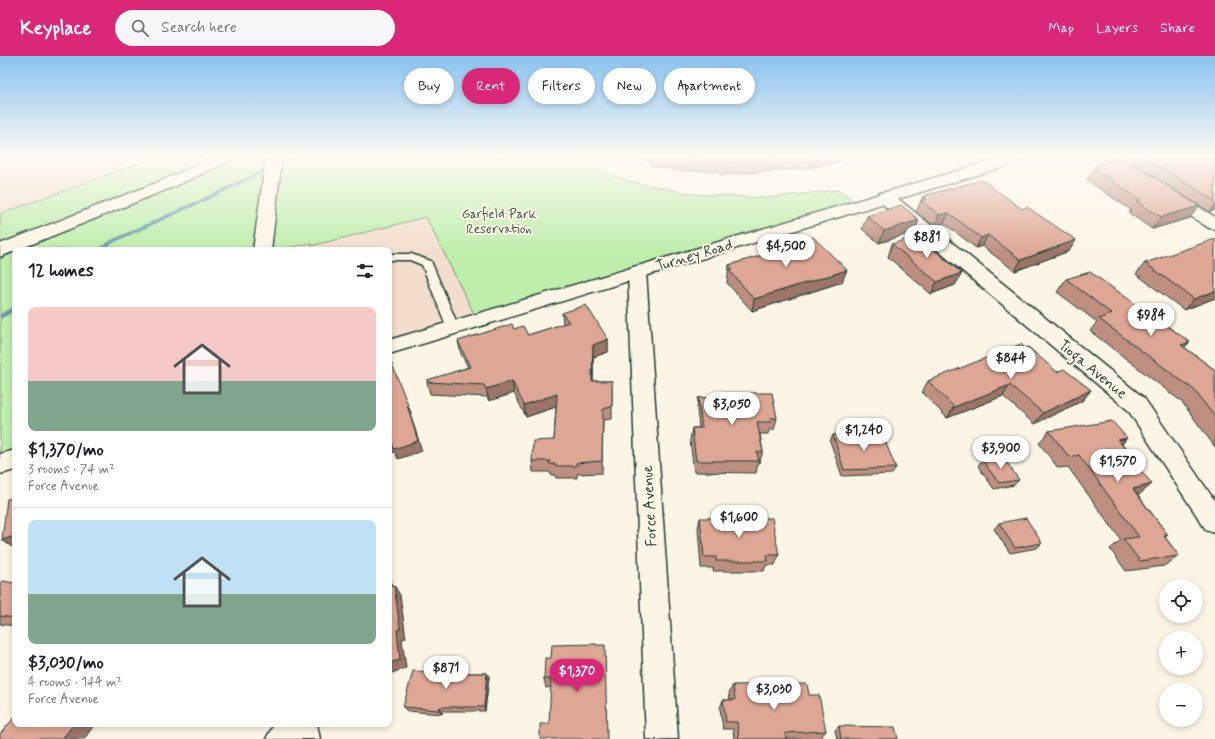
<!DOCTYPE html>
<html lang="en">
<head>
<meta charset="utf-8">
<style>
  :root { --surface:#fff; --page:#f6f6f6; --text:#202124; --muted:#757577; --line:#e0e0e0; --accent:#db2777 }
  body { margin:0; font-family:Mynerve,sans-serif; background:var(--page); color:var(--text); height:100vh; display:flex; flex-direction:column; font-size:15px; white-space:nowrap }
  * { box-sizing:border-box; margin:0 }
  p { font-size:13px; color:var(--muted) }
  .icon { flex:none; width:22px; height:22px; fill:none; stroke:currentColor; stroke-width:2; stroke-linecap:round; stroke-linejoin:round }
  .map { position:relative; flex:1; overflow:hidden }
  .panel { position:absolute; left:12px; top:191px; width:380px; height:480px; display:flex; flex-direction:column; background:var(--surface); border-radius:8px; box-shadow:0 2px 6px #0003 }
  .panel>* { flex:none }
  .guide { position:absolute; left:404px; top:12px; width:380px; height:36px; display:flex; gap:8px }
  .fabs { position:absolute; left:1159px; top:523px; display:grid; gap:8px }
  .fabs a { display:grid; place-items:center; width:44px; height:44px; border-radius:50%; background:var(--surface); box-shadow:0 2px 6px #0003; font-size:20px }
  .price { position:absolute; translate:-50% -34px; padding:0 9px; border-radius:14px; background:#fff; color:#222; font-size:13px; line-height:26px; filter:drop-shadow(0 1px 2px #0008) }
  .price::after { content:''; position:absolute; left:50%; top:24px; width:12px; height:9px; margin-left:-6px; background:inherit; clip-path:polygon(0 0,100% 0,50% 100%) }
  .price.active { background:var(--accent); color:#fff }
  ul { padding:0; list-style:none }
  li { display:grid; align-content:center; gap:8px; height:212px; padding:0 16px }
  li+li { border-top:1px solid var(--line) }
  li span { display:grid; place-items:center; height:124px; border-radius:8px; color:#555 }
  li>.icon { margin-inline-start:auto }
  span .icon { width:72px; height:72px; fill:#fffc; stroke-width:1 }
  li b { font-size:17px }
  h2 { display:flex; justify-content:space-between; align-items:center; height:48px; padding:0 16px; font-size:17px }
  .chip { padding:0 14px; border-radius:18px; background:var(--surface); box-shadow:0 2px 6px #0003; font-size:14px; line-height:36px }
  .chip.active { background:var(--accent); color:#fff }
  header { display:flex; align-items:center; gap:24px; box-sizing:border-box; height:56px; padding:0 20px; background:var(--accent); color:#fff }
  header strong { font-size:19px }
  nav { display:flex; gap:22px; margin-inline-start:auto; font-size:14px }
  .search { width:280px; height:36px; background:var(--page); display:flex; align-items:center; gap:10px; box-sizing:border-box; padding:0 14px; border-radius:22px; color:var(--muted); font-size:15px }
  .map>svg:first-child { display:block }
  .built { fill:#f3ddcd }
  .green { fill:#beedac; stroke:#6e9570 }
  .lines { fill:none; stroke-linecap:round; stroke-linejoin:round }
  .stream { fill:#699bac; fill-rule:evenodd }
  .lane-casing { stroke:#1f3d34; stroke-width:3 }
  .street-casing { stroke:#1f3d34; stroke-width:3 }
  .secondary-casing { stroke:#1f3d34; stroke-width:3 }
  .primary-casing { stroke:#1f3d34; stroke-width:3 }
  .lane { fill:#fcf5e5; fill-rule:evenodd }
  .street { fill:#fcf5e5; fill-rule:evenodd }
  .secondary { fill:#fcf5e5; fill-rule:evenodd }
  .primary { fill:#fcf5e5; fill-rule:evenodd }
  .wall { fill:#be8f80; stroke:#1f3d34 }
  .shaded-wall { fill:#9b7468; stroke:#1f3d34 }
  .building { fill:#dda695; stroke:#1f3d34 }
  .labels { text-anchor:middle; stroke-width:4; stroke-linejoin:round; paint-order:stroke }
  .far-park-label { font-size:13px; fill:#375746; stroke:#fcf5e5 }
  .street-label { font-size:15px; fill:#1f3d34; stroke:#fcf5e5 }
</style>
</head>
<body>
<header>
<strong>Keyplace</strong>
<div class="search"><svg class="icon" aria-label="search" viewBox="0 0 24 24"><circle cx="10" cy="10" r="6"/><path d="M15 15l6 6"/></svg>Search here</div>
<nav><a>Map</a><a>Layers</a><a>Share</a></nav>
</header>
<div class="map">
<svg width="1215" height="683" viewBox="0 0 1215 683">
  <rect width="100%" height="100%" fill="#fcf5e5"/>
  <filter id="ink" filterUnits="userSpaceOnUse"><feTurbulence type="fractalNoise" baseFrequency=".025" numOctaves="2"/><feDisplacementMap in="SourceGraphic" scale="8" xChannelSelector="R" yChannelSelector="G"/><feConvolveMatrix kernelMatrix="1 2 1 2 8 2 1 2 1" color-interpolation-filters="sRGB"/></filter>
  <g filter="url(#ink)">
    <path class="built" d="M0 101H156L0 158Z
      M426 161 477 264 389 291V194H278Z"/>
    <path class="green" d="M156 101H571L624 124 692 138 764 142 840 134 858 149 477 264 426 161 311 190V187L278 194H15V404L0 408V158Z"/>
    <g class="lines">
      <path class="stream" d="M289 101H295L212 142 115 186 104 194H97L111 184 208 140Z
        M15 250V255L0 263V258Z"/>
      <defs>
        <path id="lane" d="M389 198H411L431 205 459 272 457 275H449L447 272 422 209 410 204H389Z"/>
        <path id="street" d="M1101 101H1120L1146 120 1144 123H1132Z
          M1170 135 1176 137 1215 161V173L1209 172 1164 143 1162 140 1164 137Z
          M885 136 891 137 1144 342 1215 445V477L1206 474 1128 354 879 145 877 141 879 137Z
          M637 210 644 212 646 216 678 683H646L628 216 630 212Z
          M274 668H317L320 683H266Z"/>
        <path id="secondary" d="M266 101H282L271 194H253Z
          M1004 101H1029L1026 104 389 298V284Z
          M15 394V414L0 418V398Z"/>
        <path id="primary" d="M214 101H235L232 104 173 131 0 201V188L161 125Z"/>
      </defs>
      <use href="#lane" class="lane-casing"/>
      <use href="#street" class="street-casing"/>
      <use href="#secondary" class="secondary-casing"/>
      <use href="#primary" class="primary-casing"/>
      <use href="#lane" class="lane"/>
      <use href="#street" class="street"/>
      <use href="#secondary" class="secondary"/>
      <use href="#primary" class="primary"/>
    </g>
    <path class="wall" d="M636 101H845L843 102 842 104 809 112 720 119 719 115H680L651 110V107Z
      M1128 101H1215V154L1210 156 1132 107 1134 105Z
      M1096 109 1190 162 1152 173 1129 157 1131 154 1087 124Z
      M923 140 1022 153 1076 184 1069 195 1015 215 982 190 976 192 944 167 934 170 916 156Z
      M867 160 919 164 914 176 879 187 862 173Z
      M892 188 962 217 955 229 931 238 888 201Z
      M763 195 842 226 752 255 727 227 729 209 762 200Z
      M1145 207 1215 242 1184 254 1136 218Z
      M1066 223 1190 286 1184 291 1215 314V391L1182 346 1090 275 1097 266 1057 236Z
      M562 257 608 283V296L593 301V325H612V363L603 364 602 417 577 418V422H556L555 419H551L550 416H533L532 405 554 384 556 351 526 361 514 337 489 345 487 341 430 338 427 326 468 311 461 298 458 285 514 273 528 279 563 268Z
      M1025 292 1057 316 1091 334 1082 345 1034 368 1003 340 947 362 922 336 928 325Z
      M719 337 777 362 774 374H769L768 378H760L763 396 759 407H758L756 417 694 416 690 384 692 372H699L697 354 698 342 718 341Z
      M1049 375 1127 382 1122 388 1127 395 1126 396 1139 439H1138L1168 479 1165 481 1179 500 1164 510 1126 515 1110 493 1121 484 1068 411 1058 412 1039 387Z
      M833 379 867 380 896 412 892 418 842 420 830 385Z
      M982 404 1019 424 1014 429 994 433 978 410Z
      M700 462 779 499 775 509H766L764 515H713V512H701L698 472Z
      M999 467 1042 487 1037 492 1010 497 994 473Z
      M15 527V570L0 568V528Z
      M596 588 551 631 546 632 544 623 551 602Z
      M449 617H487L489 621 485 655H442V658L407 655 403 651Z
      M733 629 809 639 826 675 820 682 800 683H734L733 673H723L720 652 723 644H730L729 637Z
      M839 670 898 683H837L835 674Z"/>
    <path class="shaded-wall" d="M811 101H845L843 102 842 104 809 112Z
      M1215 149V154L1210 156Z
      M1199 150 1190 162 1152 173 1161 161Z
      M949 157 944 167 934 170 939 159Z
      M919 164 914 176 879 187 884 175Z
      M988 179 982 190 976 192 981 182Z
      M1076 184 1069 195 1015 215 1021 204Z
      M847 214 842 226 752 255 754 243Z
      M962 217 955 229 931 238 937 226Z
      M1215 235V242L1184 254 1194 243Z
      M608 283V296L593 301V337V289Z
      M1190 286 1178 298 1181 289Z
      M512 325 514 337 489 345 486 333Z
      M1010 329 1003 340 947 362 954 351Z
      M1091 334 1082 345 1034 368 1043 357Z
      M557 338 558 350 526 361 524 349Z
      M407 349H408L412 359 411 360 422 395 398 403 395 396 389 398V387Z
      M1127 382 1115 394 1118 384Z
      M1152 428 1139 439 1121 444 1133 433Z
      M15 480V493L2 484Z
      M389 518 395 540 389 529Z
      M394 529 400 539 406 582 402 583 406 612 389 618V607L397 574Z
      M487 617 489 621 485 655 484 651Z
      M440 651 442 655V658L439 654Z
      M74 668H95L84 683H62Z"/>
    <path class="building" d="M671 101H794L721 107V104L681 103Z
      M1122 101 1199 150 1161 161 1137 146 1141 144 1094 113 1099 111 1096 109Z
      M1144 101H1215V145Z
      M982 124 1022 153 1027 151 1076 184 1021 204 988 179 981 182 949 157 939 159 921 145 927 143 923 140Z
      M901 149 919 164 884 175 867 160Z
      M917 180 962 217 937 226 892 188Z
      M813 181 847 214 754 243 729 214 733 213 729 209 766 198 763 195Z
      M1215 183V235L1194 243 1145 207Z
      M1090 216 1190 286 1181 289 1215 314V361L1194 334 1099 263 1112 258 1066 223Z
      M586 249 608 283 593 289 592 325H612V351L603 353 602 405 576 407V410H554L555 408H549L550 405H532L533 385 554 384 557 338 524 349 512 325 486 333 484 329 427 326V324L470 311 458 285 512 268 514 273 523 270 528 279 569 266 562 257Z
      M1021 288 1025 292 1028 291 1057 316 1064 313 1091 334 1043 357 1010 329 954 351 928 325Z
      M392 308 408 349H407L418 385 394 393 392 386 389 387V309Z
      M719 337H772L777 362H770L771 366H757L763 396H757L759 405H696L692 372H702L698 342 719 341Z
      M1112 365 1127 382 1118 384 1127 395H1125L1152 428 1133 433 1168 479 1164 480 1179 500 1140 505 1123 483 1139 481 1079 399 1069 401 1049 375Z
      M866 378 867 380H883L896 412 844 414 833 379Z
      M1003 401 1019 424 999 427 982 404Z
      M15 430V480L2 484 7 443 12 442 13 431Z
      M700 462H772L779 499H767L768 505H716V501H704Z
      M1026 462 1042 487 1015 492 999 467Z
      M2 525 15 527V562L0 560V528Z
      M389 529V530L394 529 400 573 397 574 400 604 389 607Z
      M596 588V589H605L607 683H540V668H549L551 623H544L545 602H551L552 589Z
      M413 615 449 617H487L484 651H440L439 654 403 651Z
      M807 628 809 639H819L826 675 785 677 786 683H739L737 666H726L723 644H735L733 629Z
      M15 661V668H74L62 683H0V678Z
      M839 670 895 671 898 683H841Z"/>
  </g>
  <linearGradient id="sky" x2="0" y2="1"><stop stop-color="#89c3f0"/><stop offset="0.51" stop-color="#fefaf3"/><stop offset="1" stop-color="#fefaf3" stop-opacity="0"/></linearGradient>
  <rect width="1215" height="197" fill="url(#sky)"/>
  <g class="labels">
    <g class="far-park-label">
      <text x="499" y="162">Garfield Park<tspan x="499" dy="15">Reservation</tspan></text>
    </g>
    <g class="street-label">
      <text transform="translate(694 199) rotate(-17)" y="5">Turney Road</text>
      <text transform="translate(1093 313) rotate(39)" y="5">Tioga Avenue</text>
      <text transform="translate(649 450) rotate(-93)" y="5">Force Avenue</text>
    </g>
  </g>
</svg>
<div class="fabs">
<a><svg class="icon" aria-label="locate" viewBox="0 0 24 24"><circle cx="12" cy="12" r="6"/><path d="M12 2v4M12 18v4M2 12h4M18 12h4"/></svg></a>
<a>+</a>
<a>−</a>
</div>
<b class="price" style="left:927px;top:203px">$881</b>
<b class="price" style="left:786px;top:212px">$4,500</b>
<b class="price" style="left:1151px;top:281px">$984</b>
<b class="price" style="left:1011px;top:324px">$844</b>
<b class="price" style="left:732px;top:370px">$3,050</b>
<b class="price" style="left:864px;top:396px">$1,240</b>
<b class="price" style="left:1001px;top:414px">$3,900</b>
<b class="price" style="left:1118px;top:427px">$1,570</b>
<b class="price" style="left:739px;top:483px">$1,600</b>
<b class="price" style="left:446px;top:634px">$871</b>
<b class="price active" style="left:577px;top:637px">$1,370</b>
<b class="price" style="left:774px;top:655px">$3,030</b>
<div class="guide">
<a class="chip">Buy</a>
<a class="chip active">Rent</a>
<a class="chip">Filters</a>
<a class="chip">New</a>
<a class="chip">Apartment</a>
</div>
<section class="panel">
<h2>12 homes<svg class="icon" aria-label="filters" viewBox="0 0 24 24"><path d="M4 7h16M4 17h16"/><circle cx="9" cy="7" r="2"/><circle cx="15" cy="17" r="2"/></svg></h2>
<ul>
<li><span style="background:linear-gradient(#f6c9c9 60%,#7fa58c 0)"><svg class="icon" aria-label="home" viewBox="0 0 24 24"><path d="M3 11l9-7 9 7M6 9v11h12V9"/></svg></span><div><b>$1,370/mo</b><p>3 rooms · 74 m²</p><p>Force Avenue</p></div></li>
<li><span style="background:linear-gradient(#bfe0f5 60%,#7fa58c 0)"><svg class="icon" aria-label="home" viewBox="0 0 24 24"><path d="M3 11l9-7 9 7M6 9v11h12V9"/></svg></span><div><b>$3,030/mo</b><p>4 rooms · 144 m²</p><p>Force Avenue</p></div></li>
</ul>
</section>
</div>
</body>
</html>
